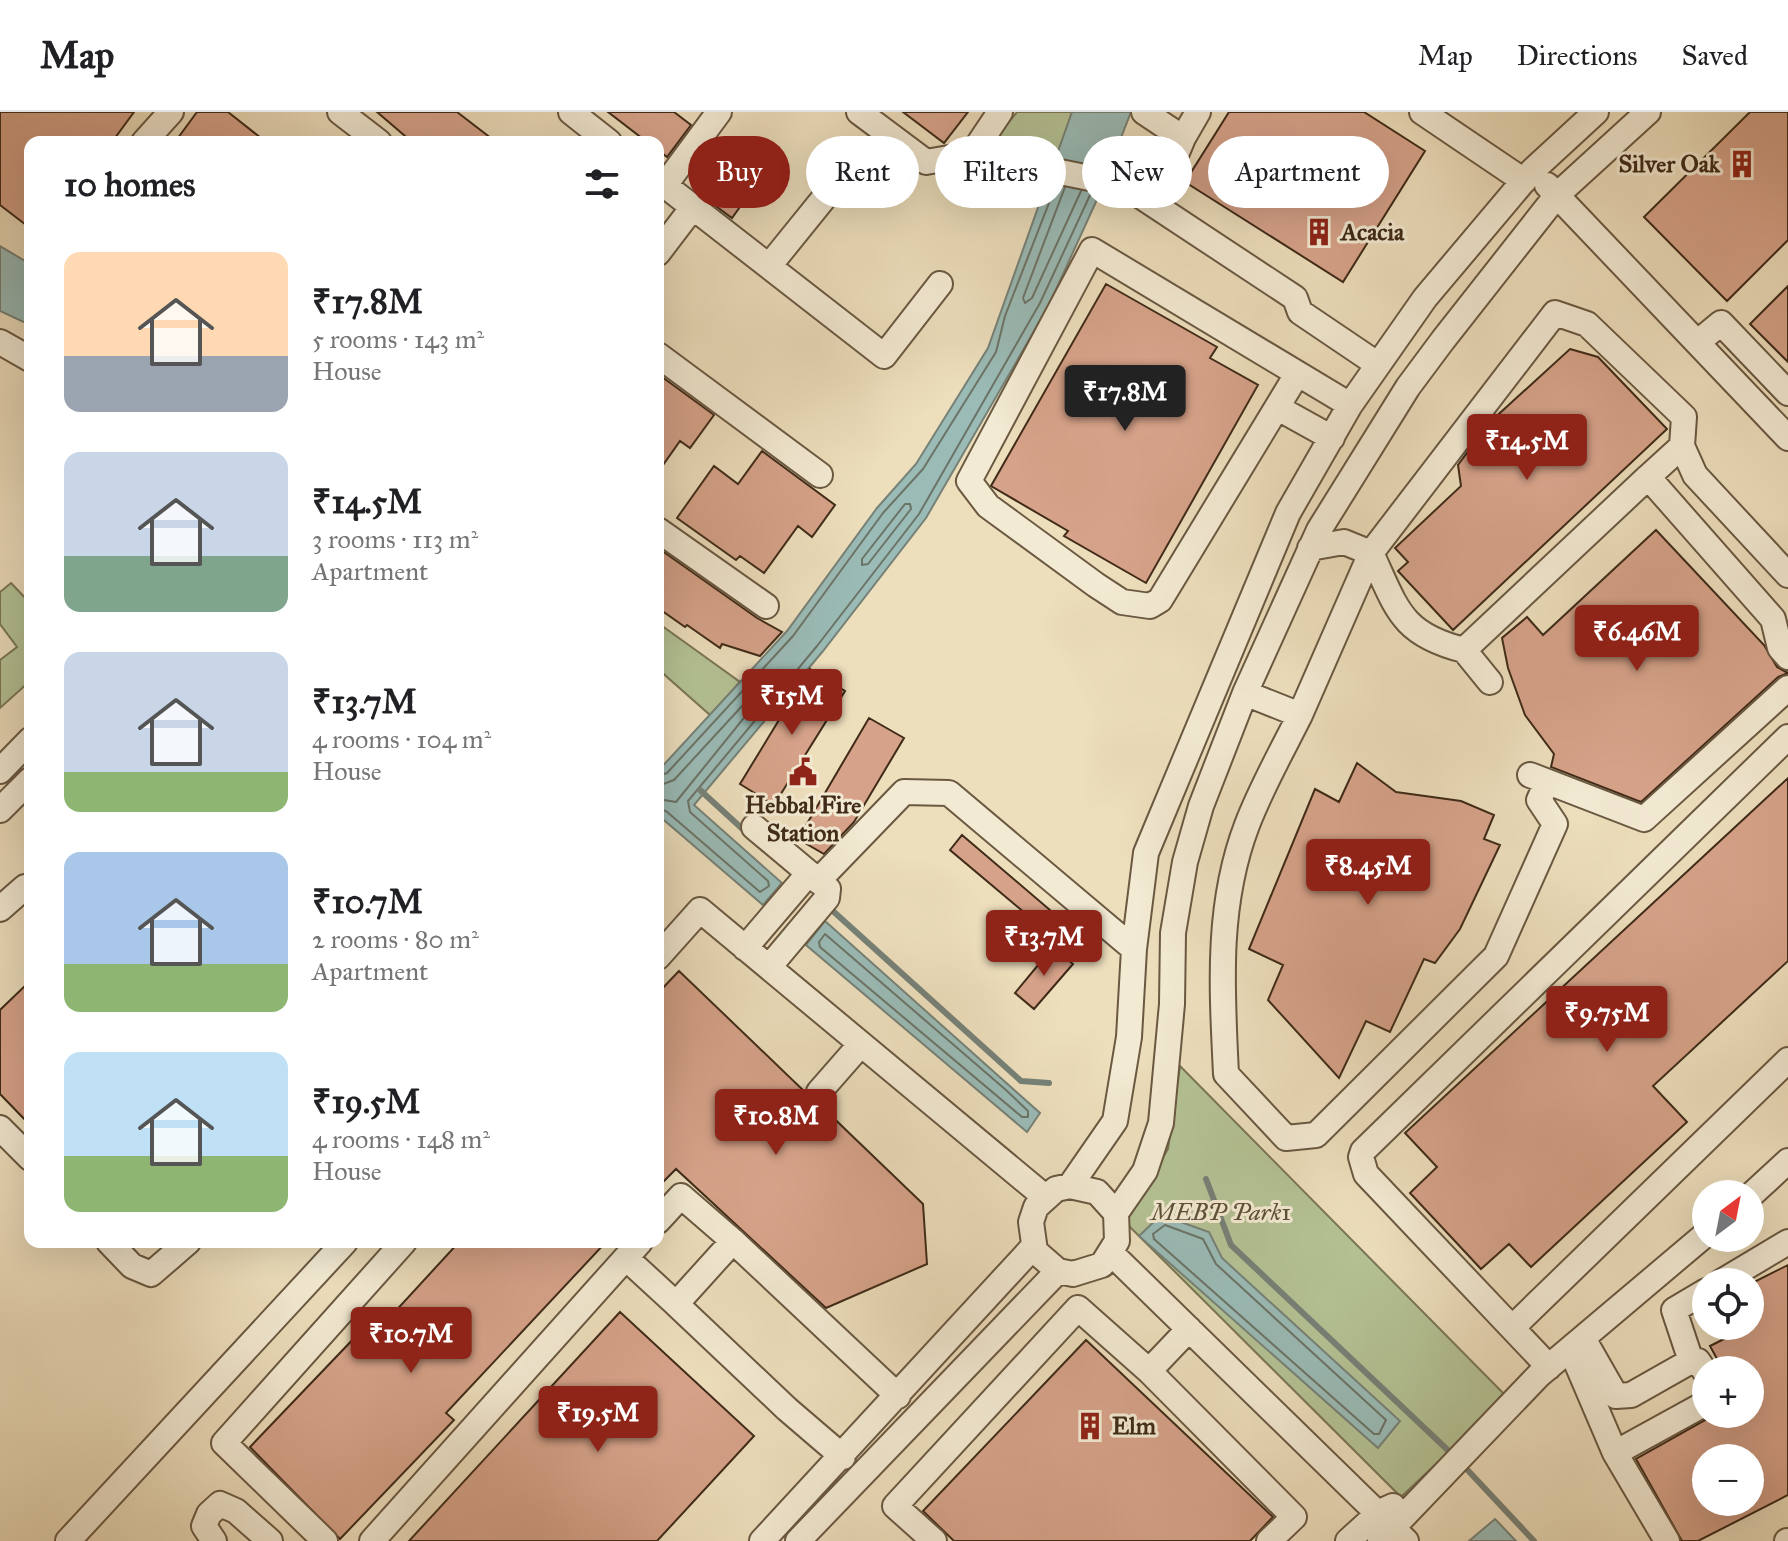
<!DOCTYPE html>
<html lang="en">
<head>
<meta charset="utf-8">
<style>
  :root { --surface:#fff; --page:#f6f6f6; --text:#202124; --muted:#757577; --line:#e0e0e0; --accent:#8f2418 }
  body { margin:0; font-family:"IM FELL Great Primer",serif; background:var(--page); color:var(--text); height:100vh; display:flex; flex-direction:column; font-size:30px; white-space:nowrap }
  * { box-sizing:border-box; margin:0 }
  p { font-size:26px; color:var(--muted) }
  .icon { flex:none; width:44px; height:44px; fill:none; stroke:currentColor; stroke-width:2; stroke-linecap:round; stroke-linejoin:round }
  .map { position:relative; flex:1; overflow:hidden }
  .drawer { position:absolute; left:24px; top:24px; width:640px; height:1112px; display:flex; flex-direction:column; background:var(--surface); border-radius:16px; box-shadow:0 8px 32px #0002 }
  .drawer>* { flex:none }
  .top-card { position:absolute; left:688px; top:24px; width:760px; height:72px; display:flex; gap:16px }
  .needle { width:52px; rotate:32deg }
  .tools { position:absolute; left:1692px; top:1068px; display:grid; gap:16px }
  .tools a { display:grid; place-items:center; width:72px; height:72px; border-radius:50%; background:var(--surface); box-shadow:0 8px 32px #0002; font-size:40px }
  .price { position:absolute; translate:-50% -68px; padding:0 18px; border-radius:8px; background:var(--accent); color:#fff; font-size:26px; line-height:52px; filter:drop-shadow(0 2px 4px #0008) }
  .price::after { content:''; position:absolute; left:50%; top:48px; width:24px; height:18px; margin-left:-12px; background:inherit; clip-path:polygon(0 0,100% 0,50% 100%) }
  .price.selected { background:#222; color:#fff }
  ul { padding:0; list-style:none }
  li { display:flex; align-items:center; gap:24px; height:200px; padding:0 40px }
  li span { display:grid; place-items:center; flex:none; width:224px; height:160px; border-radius:16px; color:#555 }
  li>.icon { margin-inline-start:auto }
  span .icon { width:96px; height:96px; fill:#fffc; stroke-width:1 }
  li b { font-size:34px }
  h2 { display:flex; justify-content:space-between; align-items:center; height:96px; padding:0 40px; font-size:34px }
  .tag { padding:0 28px; border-radius:36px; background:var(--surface); box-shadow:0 8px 32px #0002; font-size:28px; line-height:72px }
  .tag.selected { background:var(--accent); color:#fff }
  header { display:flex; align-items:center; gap:48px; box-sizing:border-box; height:112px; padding:0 40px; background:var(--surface); border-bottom:2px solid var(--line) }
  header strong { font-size:38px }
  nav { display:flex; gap:44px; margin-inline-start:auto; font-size:28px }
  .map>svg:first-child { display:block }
  .green { fill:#b4c294; stroke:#7a7656; stroke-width:2 }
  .water { fill:#9abbb6; stroke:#768177; stroke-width:2 }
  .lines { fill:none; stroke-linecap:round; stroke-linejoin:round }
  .shore { stroke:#6c7367; stroke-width:2 }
  .stream { stroke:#768177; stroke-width:6 }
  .building { fill:#d6a289; stroke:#3f2b18; stroke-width:2; fill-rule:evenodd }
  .minor-casing { stroke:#6a5841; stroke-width:28 }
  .minor { stroke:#f3ead3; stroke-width:24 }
  .labels { text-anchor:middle; stroke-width:6; stroke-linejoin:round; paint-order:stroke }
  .poi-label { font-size:24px; font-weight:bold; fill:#3f2b18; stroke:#f3ead3; text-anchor:start }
  .park-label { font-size:24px; font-style:italic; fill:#5c5137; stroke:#f3ead3 }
</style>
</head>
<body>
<header>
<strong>Map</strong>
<nav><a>Map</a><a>Directions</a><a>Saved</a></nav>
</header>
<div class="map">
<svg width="1788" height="1429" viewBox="0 0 1788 1429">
  <rect width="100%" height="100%" fill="#eddebc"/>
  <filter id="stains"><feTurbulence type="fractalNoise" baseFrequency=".0025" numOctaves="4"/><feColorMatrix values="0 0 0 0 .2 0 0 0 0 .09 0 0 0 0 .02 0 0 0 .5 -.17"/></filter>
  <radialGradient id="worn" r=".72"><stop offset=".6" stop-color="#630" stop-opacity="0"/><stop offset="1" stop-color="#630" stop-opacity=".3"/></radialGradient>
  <path class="green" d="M1017 0H1072L1059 41 993 29Z
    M11 471 30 491V569L0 596V548L17 535 0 512V480Z
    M658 511 740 570 710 603 658 557Z
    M1180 954 1507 1285 1401 1385 1125 1110 1168 1037Z"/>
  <path class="water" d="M1072 0H1131L1095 92 1048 195 926 406 823 539 694 693 782 771 763 793 658 703V659L787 519 877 396 916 352 988 236Z
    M0 134 30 152V213L0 199Z
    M825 809 1040 1001 1027 1020 806 833Z
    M1161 1103 1209 1120 1222 1146 1400 1309 1378 1336 1139 1124Z
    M1495 1407 1516 1429H1469Z"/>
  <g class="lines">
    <path class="shore" d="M1065 75 1023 186 1025 191 1032 186 1081 79
      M905 392H910L911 397 868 452 862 453V447Z
      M658 664 667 661 793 524 883 401 923 357 996 240 1005 204 1056 73
      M658 674 674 668 754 581H760V586L676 690 658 687
      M658 697 666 699 760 780 769 774 768 769 690 700 688 689 817 534 919 402 1040 191 1091 81
      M825 822 1006 978 1028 999V1005H1022L820 835 819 830Z
      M1165 1113 1203 1127 1216 1152 1386 1308 1379 1322H1374L1154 1127 1153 1122Z"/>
    <path class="stream" d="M700 678 748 722
      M834 800 1021 969 1049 971
      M1206 1067 1231 1133 1453 1343
      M1461 1351 1534 1429"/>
  </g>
  <path class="building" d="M0 0H134L112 30H30V116L0 93Z
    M197 0H228L266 30H175Z
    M377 0H457L496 30H412Z
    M608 0H674L691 13 667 45 658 38V30H647Z
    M903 0H968L944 31Z
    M1229 0H1364L1425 39 1343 170 1185 70Z
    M1750 0H1788V128L1727 189 1644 105Z
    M734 55 757 71 732 106 709 89Z
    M1106 172 1217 235 1210 246 1258 273 1146 471 1064 424 1068 419 991 374Z
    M1788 174V250L1750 212Z
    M1570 237 1598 245 1667 317 1453 518 1398 459 1408 450 1395 436 1461 374 1458 353 1489 311Z
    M658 262 714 303 690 336 680 329 658 360Z
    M762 339 835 393 812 425 798 414 764 461 740 444 736 448 677 406 714 354 738 372Z
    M1656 418 1764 533 1777 555 1788 561 1778 565 1641 690 1551 655 1554 642 1525 603 1508 556 1502 526 1527 505 1543 523Z
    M658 436 757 506 782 520 760 544 722 532 720 536 687 513 685 515 658 496Z
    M810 557 845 579 774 693 740 672Z
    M869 606 904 626 854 710 824 742 798 727Z
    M1357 651 1396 680 1461 689 1494 703 1484 727 1500 733 1460 817 1435 851 1424 847 1390 920 1366 909 1339 966 1268 888 1283 853 1249 837 1315 677 1339 690Z
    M1788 666V849L1653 974 1687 1010 1531 1155 1509 1132 1481 1157 1410 1081 1437 1055 1405 1021Z
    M962 723 1050 798 1038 812 950 738Z
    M1053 835 1073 852 1034 897 1015 881Z
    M679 859 804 979 809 991 821 994 923 1092 927 1152 826 1196 676 1057 658 1075V881Z
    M30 869V1013L0 982V898Z
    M459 1130H606L446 1301 454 1308 340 1427 250 1335 360 1220 369 1228Z
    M1788 1153V1383L1698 1429H1682L1636 1347 1716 1302H1750V1258H1723L1710 1234 1740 1219 1738 1214H1750V1172ZM1706 1346H1750V1390H1706Z
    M620 1200 754 1324 657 1429H409Z
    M1086 1228 1273 1405 1250 1429H954L923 1399Z"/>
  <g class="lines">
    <defs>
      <path id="minor" d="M340 0 379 30
        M571 0 609 30
        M859 0 926 50 972 42 1124 73 1295 186 1300 200 1377 252
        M1144 0 1183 26
        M1422 0 1524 69
        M144 30 171 0
        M972 42 1000 0
        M658 68 884 244 940 172
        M665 73 719 0
        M1547 73 1788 326
        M1155 93 1183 26 1198 0
        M658 141 693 95
        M769 154 841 65
        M0 230 30 247
        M1698 230 1721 211 1788 281
        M658 243 820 363
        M1296 264 1160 488 1150 494 1122 490 1096 473 988 394 969 369 1092 138 1350 293
        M1278 296 1332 326
        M1648 365 1682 334
        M658 418 766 494
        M1310 436 1344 430 1371 441C1397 496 1400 522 1464 538
        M1490 570 1464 538 1648 365 1773 507 1780 536 1788 545
        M1245 581 1300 603C1282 639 1261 676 1247 713 1216 794 1222 878 1226 962L1286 1026 1316 1023 1496 844 1555 712 1539 688 1547 670
        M1300 603 1371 441 1555 201 1587 212 1684 305 1682 334 1695 363 1788 463
        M0 659 30 628
        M1530 663 1644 707 1788 576
        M0 698 30 668
        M754 715 828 777 827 786 769 855
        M818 769 904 680 949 681 1134 837
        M0 797 25 775 30 778
        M745 836 809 761
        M658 845 700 798 1045 1085
        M819 980 861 932
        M0 1016 30 1046
        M1070 1074 1115 1009 1129 925 1134 837 1146 741 1288 401 1350 293 1425 186 1532 59 1596 0
        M1750 1084 1788 1049
        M1116 1101 1097 1080 1070 1074 1056 1077 1036 1095 1031 1110 1035 1139 1058 1159 1073 1162 1102 1153 1117 1129 1116 1101 1145 1059 1161 1011 1172 892 1173 821 1185 750 1201 694 1245 581 1319 418 1408 275 1443 228 1557 83 1648 0
        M658 1109 681 1084 733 1129
        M109 1130 132 1154 151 1162 188 1130
        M1112 1142 1406 1429
        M626 1146 676 1192
        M1721 1170 1788 1130
        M1512 1216 1788 948
        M1584 1228 1616 1284 1631 1283 1691 1249H1698L1706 1261
        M1571 1238 1615 1341 1667 1429
        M1691 1249 1674 1198 1706 1179
        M1549 1255 1366 1062 1361 1045 1363 1039 1788 625
        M1149 1259 1189 1217
        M1615 1341 1706 1291
        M843 1345 787 1297 676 1192 733 1129 898 1284
        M68 1429 345 1130
        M214 1429 204 1414 209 1402 220 1392 236 1399 270 1429
        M325 1429 224 1331 404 1130
        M372 1429 640 1130
        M762 1429 1034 1134
        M798 1429 1058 1159
        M934 1429 895 1394 1078 1196 1149 1259 1294 1405 1269 1429
        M1348 1429 1380 1400 1393 1394
        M1380 1429 1539 1263 1706 1122
        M1787 1429H1788"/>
    </defs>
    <use href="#minor" class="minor-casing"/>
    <use href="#minor" class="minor"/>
  </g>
  <defs>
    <symbol id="building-bare" viewBox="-9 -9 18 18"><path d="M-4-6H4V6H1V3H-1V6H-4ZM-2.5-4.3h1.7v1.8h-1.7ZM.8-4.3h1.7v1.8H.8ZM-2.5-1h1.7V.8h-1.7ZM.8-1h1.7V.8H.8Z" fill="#8f2418" stroke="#f3ead3" stroke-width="2.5" paint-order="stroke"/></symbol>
    <symbol id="civic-bare" viewBox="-9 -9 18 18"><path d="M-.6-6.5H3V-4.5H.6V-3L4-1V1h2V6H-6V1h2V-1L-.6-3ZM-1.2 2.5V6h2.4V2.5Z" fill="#8f2418" stroke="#f3ead3" stroke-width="2.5" paint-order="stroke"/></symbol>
  </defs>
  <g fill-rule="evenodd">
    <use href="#building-bare" x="1722" y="32" width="40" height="40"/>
    <use href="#building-bare" x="1299" y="100" width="40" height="40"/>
    <use href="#civic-bare" x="783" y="640" width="40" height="40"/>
    <use href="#building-bare" x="1070" y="1294" width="40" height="40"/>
  </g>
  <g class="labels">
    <g class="poi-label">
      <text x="1720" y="60" text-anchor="end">Silver Oak</text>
      <text x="1341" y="128">Acacia</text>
      <text x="803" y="701" text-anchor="middle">Hebbal Fire<tspan x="803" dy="28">Station</tspan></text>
      <text x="1112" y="1322">Elm</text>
    </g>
    <g class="park-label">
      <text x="1221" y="1108">MEBP Park1</text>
    </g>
  </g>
  <rect width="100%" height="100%" filter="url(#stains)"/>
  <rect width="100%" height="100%" fill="url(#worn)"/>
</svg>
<div class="tools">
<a><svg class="needle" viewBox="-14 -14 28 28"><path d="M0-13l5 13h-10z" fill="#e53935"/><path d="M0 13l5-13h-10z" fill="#757577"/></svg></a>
<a><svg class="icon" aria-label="locate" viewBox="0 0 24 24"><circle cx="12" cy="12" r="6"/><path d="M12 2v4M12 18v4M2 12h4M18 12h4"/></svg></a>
<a>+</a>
<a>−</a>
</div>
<b class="price selected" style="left:1125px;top:321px">₹17.8M</b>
<b class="price" style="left:1527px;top:370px">₹14.5M</b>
<b class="price" style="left:1637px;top:561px">₹6.46M</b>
<b class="price" style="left:792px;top:625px">₹15M</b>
<b class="price" style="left:1368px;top:795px">₹8.45M</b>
<b class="price" style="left:1044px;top:866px">₹13.7M</b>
<b class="price" style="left:1607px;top:942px">₹9.75M</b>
<b class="price" style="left:776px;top:1045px">₹10.8M</b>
<b class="price" style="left:411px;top:1263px">₹10.7M</b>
<b class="price" style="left:598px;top:1342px">₹19.5M</b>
<div class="top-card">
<a class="tag selected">Buy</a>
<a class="tag">Rent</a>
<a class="tag">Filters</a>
<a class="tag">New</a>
<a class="tag">Apartment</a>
</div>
<section class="drawer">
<h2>10 homes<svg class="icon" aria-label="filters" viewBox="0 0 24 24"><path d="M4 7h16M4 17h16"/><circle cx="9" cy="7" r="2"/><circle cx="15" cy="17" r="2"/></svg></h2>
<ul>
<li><span style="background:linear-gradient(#ffd9b3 65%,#9aa5b1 0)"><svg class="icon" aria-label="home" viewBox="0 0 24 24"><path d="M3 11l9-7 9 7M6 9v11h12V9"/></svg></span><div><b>₹17.8M</b><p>5 rooms · 143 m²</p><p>House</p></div></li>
<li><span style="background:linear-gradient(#c9d6e8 65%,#7fa58c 0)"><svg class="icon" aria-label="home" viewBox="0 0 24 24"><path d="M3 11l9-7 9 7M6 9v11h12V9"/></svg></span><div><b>₹14.5M</b><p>3 rooms · 113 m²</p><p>Apartment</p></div></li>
<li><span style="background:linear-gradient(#c9d6e8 75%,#8fb573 0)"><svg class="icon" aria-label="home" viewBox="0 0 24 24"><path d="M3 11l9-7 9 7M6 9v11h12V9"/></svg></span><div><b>₹13.7M</b><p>4 rooms · 104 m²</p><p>House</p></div></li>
<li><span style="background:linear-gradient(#a9c7e8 70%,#8fb573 0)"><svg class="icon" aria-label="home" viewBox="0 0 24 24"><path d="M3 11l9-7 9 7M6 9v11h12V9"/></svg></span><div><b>₹10.7M</b><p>2 rooms · 80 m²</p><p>Apartment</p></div></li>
<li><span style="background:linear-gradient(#bfe0f5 65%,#8fb573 0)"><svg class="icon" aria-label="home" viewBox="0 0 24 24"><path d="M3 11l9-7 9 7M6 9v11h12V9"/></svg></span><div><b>₹19.5M</b><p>4 rooms · 148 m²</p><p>House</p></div></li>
</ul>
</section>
</div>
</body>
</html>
